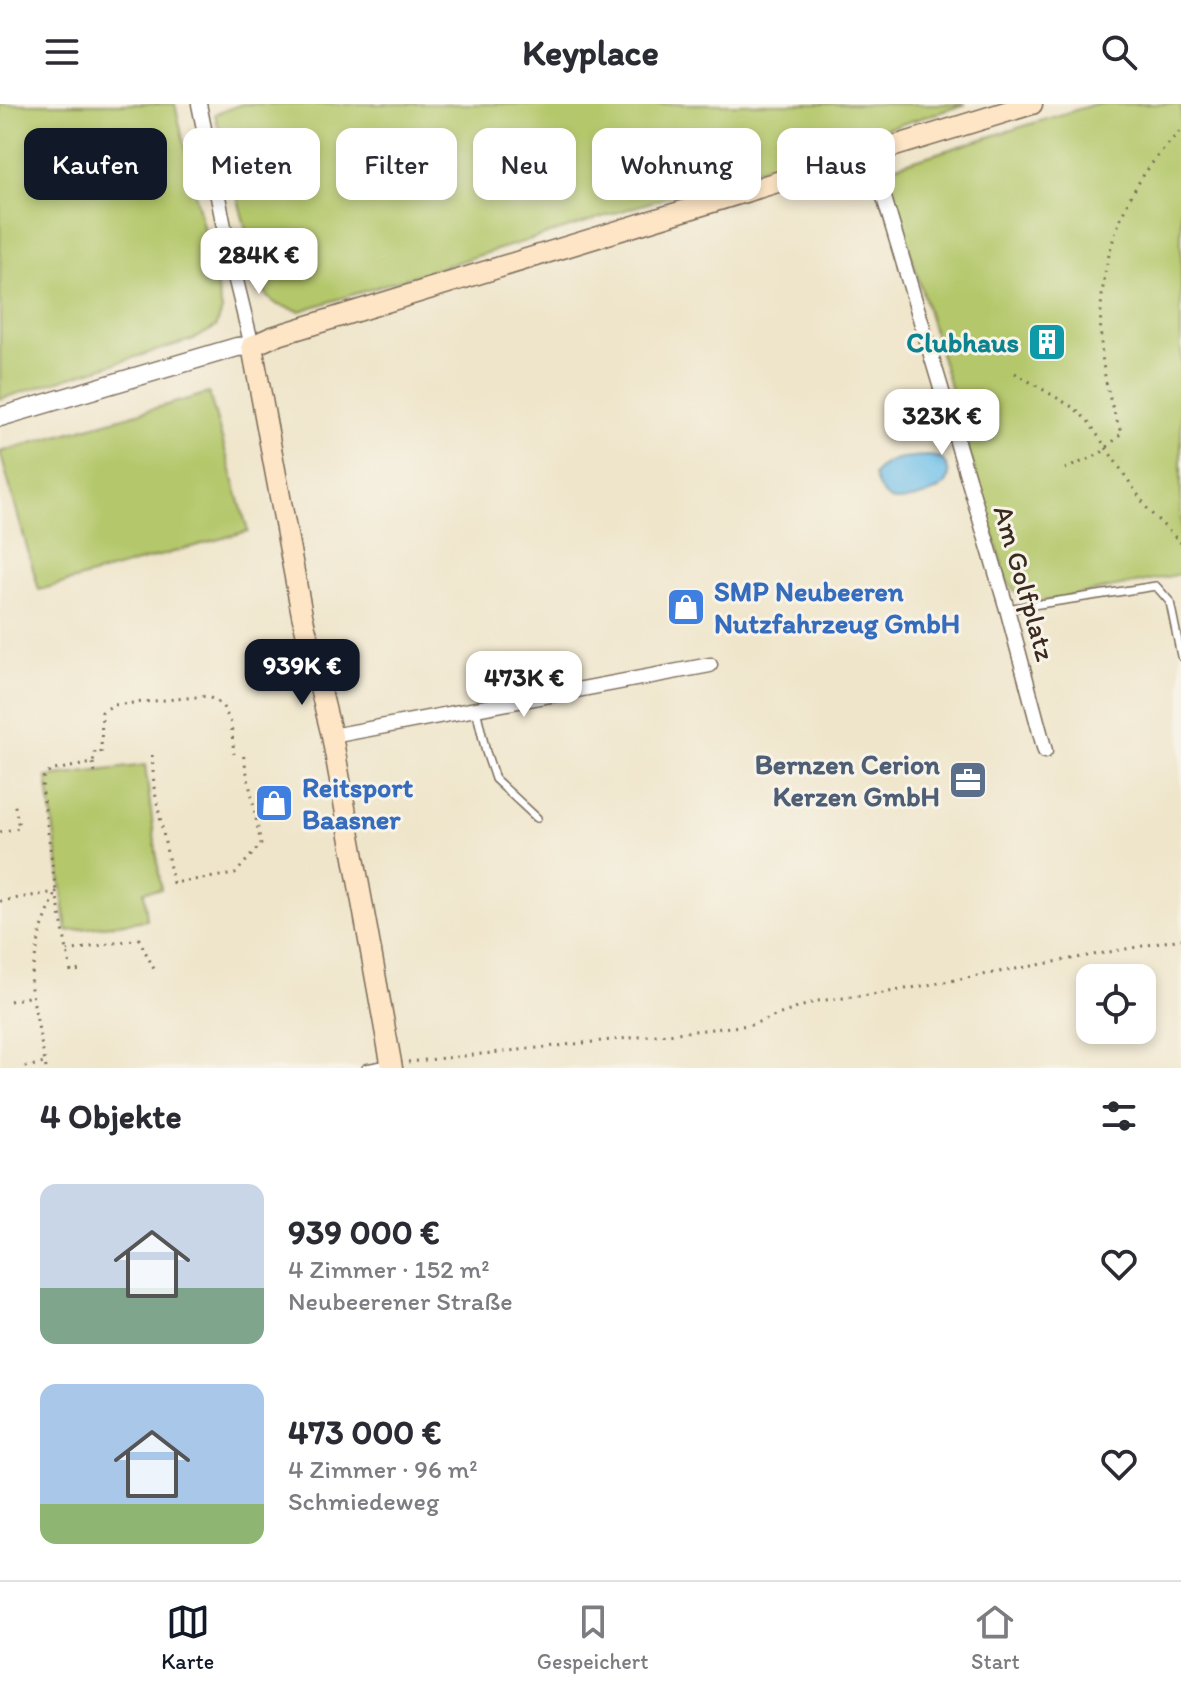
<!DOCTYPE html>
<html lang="de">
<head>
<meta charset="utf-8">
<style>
  :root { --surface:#fff; --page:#f7f7f7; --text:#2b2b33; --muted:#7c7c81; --line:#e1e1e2; --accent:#111827 }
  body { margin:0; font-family:Itim,sans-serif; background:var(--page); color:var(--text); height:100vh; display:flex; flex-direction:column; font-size:30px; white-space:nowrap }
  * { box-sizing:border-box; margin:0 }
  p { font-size:26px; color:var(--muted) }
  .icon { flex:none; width:44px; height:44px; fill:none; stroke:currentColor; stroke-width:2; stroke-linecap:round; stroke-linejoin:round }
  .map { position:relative; height:964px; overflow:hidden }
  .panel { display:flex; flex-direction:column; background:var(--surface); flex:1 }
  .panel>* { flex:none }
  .hud { position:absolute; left:24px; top:24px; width:1134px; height:72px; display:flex; gap:16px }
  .controls { position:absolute; left:1076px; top:860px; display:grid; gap:16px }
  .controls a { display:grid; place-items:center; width:80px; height:80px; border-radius:16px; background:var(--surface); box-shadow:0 4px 12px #0003; font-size:40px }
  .price { position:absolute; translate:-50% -68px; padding:0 18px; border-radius:16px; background:#fff; color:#222; font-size:26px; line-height:52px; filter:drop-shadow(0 2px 4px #0008) }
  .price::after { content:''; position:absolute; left:50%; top:48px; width:24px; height:18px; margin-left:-12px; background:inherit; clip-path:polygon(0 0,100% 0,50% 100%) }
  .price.selected { background:var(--accent); color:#fff }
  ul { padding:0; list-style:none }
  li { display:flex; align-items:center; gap:24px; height:200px; padding:0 40px }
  li span { display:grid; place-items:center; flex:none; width:224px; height:160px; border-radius:16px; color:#555 }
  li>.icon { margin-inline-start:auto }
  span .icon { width:96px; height:96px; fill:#fffc; stroke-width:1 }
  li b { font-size:34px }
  h2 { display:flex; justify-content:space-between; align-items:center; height:96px; padding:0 40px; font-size:34px }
  .pill { padding:0 28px; border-radius:16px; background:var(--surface); box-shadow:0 4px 12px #0003; font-size:28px; line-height:72px }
  .pill.selected { background:var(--accent); color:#fff }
  header { display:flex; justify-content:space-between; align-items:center; height:104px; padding:0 40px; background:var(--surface); font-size:36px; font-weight:700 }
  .tab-bar { display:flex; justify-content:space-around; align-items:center; height:112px; border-top:2px solid var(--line); background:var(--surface); font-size:22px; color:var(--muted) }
  .tab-bar a { display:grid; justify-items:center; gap:4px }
  .tab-bar .selected { color:var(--accent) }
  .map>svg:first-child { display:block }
  .green { fill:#b4c76a; stroke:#787844; stroke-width:2 }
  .water { fill:#6ebfea; stroke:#547484; stroke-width:2 }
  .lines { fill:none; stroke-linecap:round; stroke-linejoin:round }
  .service-casing { stroke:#7a6b5a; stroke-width:10 }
  .minor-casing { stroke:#7a6b5a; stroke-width:17 }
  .tertiary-casing { stroke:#7a6b5a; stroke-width:21 }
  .secondary-casing { stroke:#7a6b5a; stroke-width:23 }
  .path { stroke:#7a6b5a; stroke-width:3; stroke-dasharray:2 6; stroke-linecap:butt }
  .service { stroke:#fff; stroke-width:7 }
  .minor { stroke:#fff; stroke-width:14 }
  .tertiary { stroke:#fff; stroke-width:18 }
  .secondary { stroke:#fde5c5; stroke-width:20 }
  .labels { text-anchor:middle; stroke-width:6; stroke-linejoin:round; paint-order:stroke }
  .culture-label { font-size:28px; font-weight:bold; fill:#0d838f; stroke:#f7f3e8; text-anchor:end }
  .street-label { font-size:28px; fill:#3b2a1e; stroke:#f7f3e8 }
  .shop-label { font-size:28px; font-weight:bold; fill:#366cbe; stroke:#f7f3e8; text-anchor:start }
  .service-label { font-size:28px; font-weight:bold; fill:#4e5e75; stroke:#f7f3e8; text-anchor:end }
</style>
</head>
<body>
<header><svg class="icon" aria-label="menu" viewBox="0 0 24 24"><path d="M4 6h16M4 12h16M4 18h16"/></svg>Keyplace<svg class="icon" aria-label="search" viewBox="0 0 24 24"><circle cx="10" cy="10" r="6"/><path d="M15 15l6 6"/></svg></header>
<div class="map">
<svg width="1181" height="964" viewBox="0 0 1181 964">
  <rect width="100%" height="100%" fill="#f7f3e8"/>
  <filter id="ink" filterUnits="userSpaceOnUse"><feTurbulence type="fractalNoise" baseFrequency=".0125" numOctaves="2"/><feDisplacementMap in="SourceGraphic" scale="16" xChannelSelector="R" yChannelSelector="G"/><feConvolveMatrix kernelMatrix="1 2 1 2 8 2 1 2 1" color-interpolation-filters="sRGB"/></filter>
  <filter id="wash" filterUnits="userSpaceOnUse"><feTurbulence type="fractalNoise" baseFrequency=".006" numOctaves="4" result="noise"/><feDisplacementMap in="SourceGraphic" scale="32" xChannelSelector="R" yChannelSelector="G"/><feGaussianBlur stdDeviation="1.8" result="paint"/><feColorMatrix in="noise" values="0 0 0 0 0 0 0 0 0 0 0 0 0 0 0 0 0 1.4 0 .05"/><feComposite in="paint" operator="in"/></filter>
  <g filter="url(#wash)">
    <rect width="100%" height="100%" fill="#efe5ca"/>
    <path class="green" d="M0 0H175L222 206 216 223 194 235 0 295Z
      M242 0H966L300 207 278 201 267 193 251 144 215 10Z
      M1095 0H1181V470L1035 499 1021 495 1007 477 886 65Z
      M209 289 248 427 39 486 0 348Z
      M145 661 161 785 144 787 147 816 67 827 47 673Z"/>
    <path class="water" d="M929 352 941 354C961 379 938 388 916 394 908 395 899 399 891 396 882 392 877 381 874 371 885 352 909 353 929 352Z"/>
  </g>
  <g filter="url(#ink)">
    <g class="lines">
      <defs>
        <path id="service" d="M1007 505 1156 482 1170 498 1181 552
          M476 605 486 648 495 675 537 714
          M366 964 388 960"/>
        <path id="minor" d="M199 0 230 152 252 242
          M871 50 1007 505 1045 647
          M332 632 710 561"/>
        <path id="tertiary" d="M0 313 237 243 252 242"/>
        <path id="secondary" d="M392 964 332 632 302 511 252 242 272 233 1032 0"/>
      </defs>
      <use href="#service" class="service-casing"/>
      <use href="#minor" class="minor-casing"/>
      <use href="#tertiary" class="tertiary-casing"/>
      <use href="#secondary" class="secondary-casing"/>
      <path class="path" d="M1015 269 1074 304 1088 317 1149 407 1181 439
        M1065 365 1100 350 1122 329C1087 249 1095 141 1145 69 1155 54 1169 39 1181 26
        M101 649 102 608 113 601 207 592 222 601 231 619 234 650
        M152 651 154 683 173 779 235 770 261 740 243 649
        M93 659 95 669
        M0 728 19 724 14 697
        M0 797 56 788 71 868 80 866
        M67 847 139 835 156 869
        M10 897 32 892
        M408 958 750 921 817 897 878 890 1181 835
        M25 963 45 959
        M46 964 30 879 41 826 56 788 42 683 44 671 54 666 93 659 95 648"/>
      <use href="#service" class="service"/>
      <use href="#minor" class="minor"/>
      <use href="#tertiary" class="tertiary"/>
      <use href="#secondary" class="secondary"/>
    </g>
  </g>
  <defs>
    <symbol id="building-square" viewBox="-11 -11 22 22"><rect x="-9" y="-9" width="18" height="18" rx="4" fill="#0f9aa8" stroke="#f7f3e8"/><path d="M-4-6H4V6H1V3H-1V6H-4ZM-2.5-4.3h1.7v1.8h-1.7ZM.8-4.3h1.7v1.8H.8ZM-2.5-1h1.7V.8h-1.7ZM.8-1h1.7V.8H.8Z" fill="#fff"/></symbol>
    <symbol id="shop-square" viewBox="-11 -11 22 22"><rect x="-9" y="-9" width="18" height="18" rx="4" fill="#3f7fe0" stroke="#f7f3e8"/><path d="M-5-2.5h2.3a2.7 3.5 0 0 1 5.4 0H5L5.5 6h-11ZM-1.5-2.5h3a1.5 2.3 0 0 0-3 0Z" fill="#fff"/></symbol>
    <symbol id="office-square" viewBox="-11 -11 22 22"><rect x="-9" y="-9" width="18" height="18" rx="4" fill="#5c6f8a" stroke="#f7f3e8"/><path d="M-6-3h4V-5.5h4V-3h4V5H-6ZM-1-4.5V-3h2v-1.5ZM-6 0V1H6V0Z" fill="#fff"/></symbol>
  </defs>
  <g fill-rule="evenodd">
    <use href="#building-square" x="1025" y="216" width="44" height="44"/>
    <use href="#shop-square" x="664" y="481" width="44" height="44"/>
    <use href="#office-square" x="946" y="654" width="44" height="44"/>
    <use href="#shop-square" x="252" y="677" width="44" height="44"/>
  </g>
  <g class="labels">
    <g class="culture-label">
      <text x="1019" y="248">Clubhaus</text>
    </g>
    <g class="street-label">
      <text transform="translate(1025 479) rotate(74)" y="10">Am Golfplatz</text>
    </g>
    <g class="shop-label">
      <text x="714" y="497">SMP Neubeeren<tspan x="714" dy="32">Nutzfahrzeug GmbH</tspan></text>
      <text x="302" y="693">Reitsport<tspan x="302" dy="32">Baasner</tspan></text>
    </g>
    <g class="service-label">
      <text x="940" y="670">Bernzen Cerion<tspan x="940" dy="32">Kerzen GmbH</tspan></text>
    </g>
  </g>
</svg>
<div class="controls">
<a><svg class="icon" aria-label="locate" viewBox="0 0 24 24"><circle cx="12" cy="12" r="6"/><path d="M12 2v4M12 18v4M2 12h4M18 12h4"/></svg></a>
</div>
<b class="price" style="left:259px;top:192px">284K €</b>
<b class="price" style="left:942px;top:353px">323K €</b>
<b class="price selected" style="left:302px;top:603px">939K €</b>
<b class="price" style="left:524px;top:615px">473K €</b>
<div class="hud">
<a class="pill selected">Kaufen</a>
<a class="pill">Mieten</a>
<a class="pill">Filter</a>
<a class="pill">Neu</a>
<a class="pill">Wohnung</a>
<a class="pill">Haus</a>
</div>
</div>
<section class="panel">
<h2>4 Objekte<svg class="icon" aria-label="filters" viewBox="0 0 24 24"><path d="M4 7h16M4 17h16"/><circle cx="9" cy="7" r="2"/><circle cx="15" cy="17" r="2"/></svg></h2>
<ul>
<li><span style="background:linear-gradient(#c9d6e8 65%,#7fa58c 0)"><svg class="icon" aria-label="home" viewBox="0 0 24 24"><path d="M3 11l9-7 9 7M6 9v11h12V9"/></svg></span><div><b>939 000 €</b><p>4 Zimmer · 152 m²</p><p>Neubeerener Straße</p></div><svg class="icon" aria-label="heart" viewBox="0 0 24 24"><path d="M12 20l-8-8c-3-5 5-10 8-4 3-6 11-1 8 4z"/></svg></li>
<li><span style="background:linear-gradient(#a9c7e8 75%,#8fb573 0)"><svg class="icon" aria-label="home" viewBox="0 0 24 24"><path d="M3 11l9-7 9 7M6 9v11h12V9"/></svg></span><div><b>473 000 €</b><p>4 Zimmer · 96 m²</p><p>Schmiedeweg</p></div><svg class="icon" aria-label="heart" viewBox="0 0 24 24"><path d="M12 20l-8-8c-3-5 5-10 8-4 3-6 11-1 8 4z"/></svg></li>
</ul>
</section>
<nav class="tab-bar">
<a class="selected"><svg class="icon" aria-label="map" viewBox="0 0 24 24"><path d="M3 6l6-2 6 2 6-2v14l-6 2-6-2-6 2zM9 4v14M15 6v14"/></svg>Karte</a>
<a><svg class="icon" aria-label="saved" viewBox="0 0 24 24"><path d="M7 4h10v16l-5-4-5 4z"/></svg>Gespeichert</a>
<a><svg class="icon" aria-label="home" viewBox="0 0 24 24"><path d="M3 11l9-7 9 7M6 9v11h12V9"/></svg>Start</a>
</nav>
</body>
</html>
